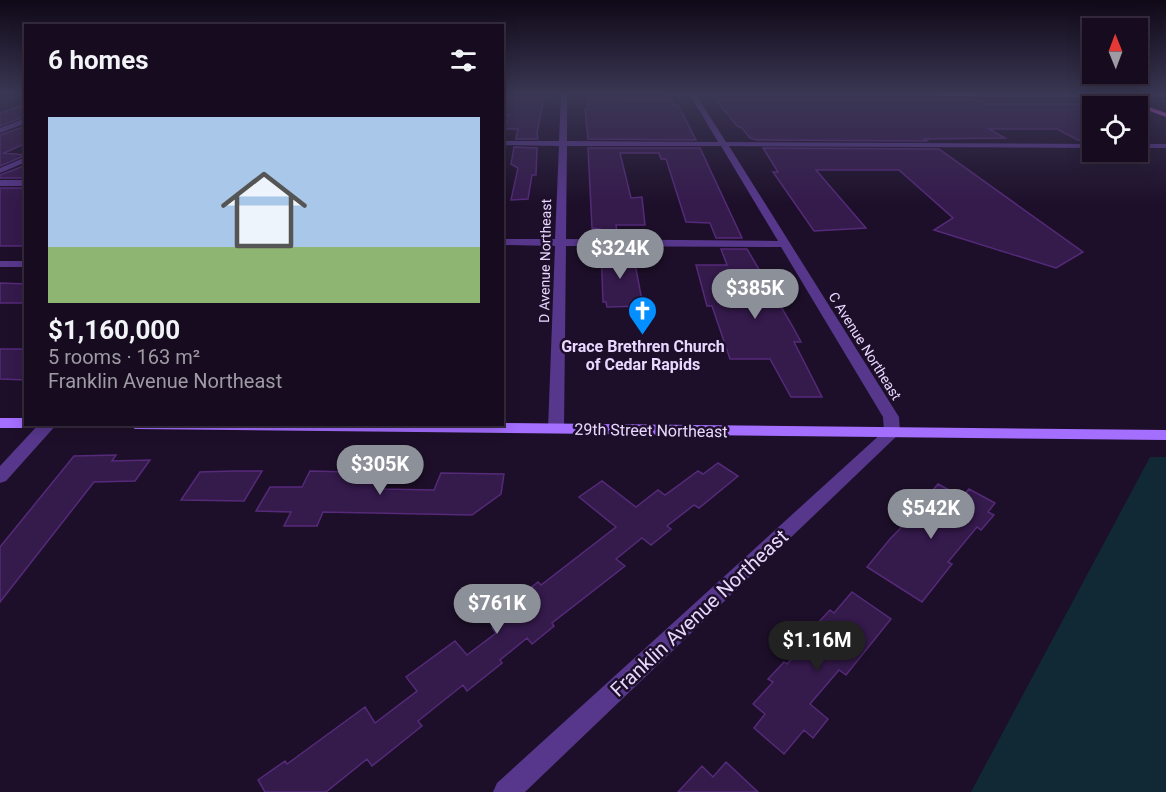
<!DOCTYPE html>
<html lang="en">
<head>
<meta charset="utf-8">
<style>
  :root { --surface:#160b1f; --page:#1f1428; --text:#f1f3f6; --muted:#9e9ba4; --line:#352b3d; --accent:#8c9099 }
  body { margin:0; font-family:Roboto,sans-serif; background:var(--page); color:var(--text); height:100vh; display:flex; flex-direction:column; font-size:22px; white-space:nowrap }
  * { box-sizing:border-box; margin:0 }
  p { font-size:20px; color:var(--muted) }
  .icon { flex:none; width:33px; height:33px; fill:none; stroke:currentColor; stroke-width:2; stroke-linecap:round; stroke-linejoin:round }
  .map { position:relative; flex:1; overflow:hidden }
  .sheet { position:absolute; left:24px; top:24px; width:480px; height:402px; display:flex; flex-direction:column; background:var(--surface); border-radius:0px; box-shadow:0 3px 15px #0003,0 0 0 2px var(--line) }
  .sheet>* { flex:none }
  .needle { width:39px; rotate:359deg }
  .fabs { position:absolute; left:1082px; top:18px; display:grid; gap:12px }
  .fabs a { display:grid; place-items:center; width:66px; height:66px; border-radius:0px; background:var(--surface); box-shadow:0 3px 15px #0003,0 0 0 2px var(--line); font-size:30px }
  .price { position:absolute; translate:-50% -51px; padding:0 14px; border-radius:21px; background:var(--accent); color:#fff; font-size:20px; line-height:39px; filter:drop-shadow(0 2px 3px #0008) }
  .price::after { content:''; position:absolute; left:50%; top:36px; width:18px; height:14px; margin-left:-9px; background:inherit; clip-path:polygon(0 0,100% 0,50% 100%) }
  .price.active { background:#222; color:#fff }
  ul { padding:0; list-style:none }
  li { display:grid; align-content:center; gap:12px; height:318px; padding:0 24px }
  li+li { border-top:2px solid var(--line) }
  li span { display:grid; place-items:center; height:186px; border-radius:0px; color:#555 }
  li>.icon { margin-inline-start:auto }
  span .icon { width:108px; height:108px; fill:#fffc; stroke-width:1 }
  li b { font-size:26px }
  h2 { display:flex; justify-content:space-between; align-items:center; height:72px; padding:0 24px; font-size:26px }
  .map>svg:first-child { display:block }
  .green { fill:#112934 }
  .building { fill:#351a4c; stroke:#552a79; stroke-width:1.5 }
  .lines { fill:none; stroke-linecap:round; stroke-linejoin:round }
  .minor { fill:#57378b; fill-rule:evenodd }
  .tertiary { fill:#57378b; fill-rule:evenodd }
  .secondary { fill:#a46eff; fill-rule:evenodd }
  .primary { fill:#fb5eff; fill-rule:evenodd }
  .labels { text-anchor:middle; stroke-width:5; stroke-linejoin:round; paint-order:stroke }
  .far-street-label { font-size:14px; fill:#ead7ff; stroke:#1d0f29 }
  .poi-label { font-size:16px; font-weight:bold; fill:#ead7ff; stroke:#1d0f29 }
  .street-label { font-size:16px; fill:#ead7ff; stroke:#1d0f29 }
  .near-street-label { font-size:20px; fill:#ead7ff; stroke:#1d0f29 }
</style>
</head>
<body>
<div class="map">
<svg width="1166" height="792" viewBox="0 0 1166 792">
  <rect width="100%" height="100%" fill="#1d0f29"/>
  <path class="green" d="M1150 457H1166V792H971Z"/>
  <path class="building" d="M507 98H544L537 133 538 139H516L518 129H503L509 115H502Z
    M588 98 671 99 673 105H678L696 140 588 139 585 109H588Z
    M715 99H950L975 100 987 104H1092V140H1078L1057 129H989L1005 138 924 139 927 141 757 140 750 138 742 128 737 126Z
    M26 104V116L0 126V113Z
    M26 126V143L4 153 26 155 0 166V135Z
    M514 147 537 148 536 175H532L528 199 511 200 518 168 511 164Z
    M588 148H700L742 238H716L710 223 686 222 666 159H661L659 153H620L631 198 642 197 645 225H616L618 237H600V229L592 228Z
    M763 148 939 149 1083 252 1056 268 934 230 953 218 899 170H816L866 228 814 231 773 172H778Z
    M26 165V178H0V175Z
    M0 188H26V246H0Z
    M601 248H619L620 258H634L643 306 607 307 606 302H603Z
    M721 249H747L793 327 801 342H794L822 397H791L770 359H730L712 306H707L696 265H727Z
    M0 283 26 284V303H0Z
    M0 349H26V380L0 379Z
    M116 455 112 461 150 460 135 481 94 482 0 602V547L74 456Z
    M718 463 738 476 699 508 694 505 667 526 671 529 651 545 642 538 616 559 625 566 552 623 554 626 532 644 527 638 500 660 502 663 467 691 463 685 418 721 422 726 372 766 367 759 326 792H265L258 780 285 761 287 764 365 707 375 723 417 691 406 677 455 641 467 655 496 633 492 628 508 616 502 610 538 582 541 585 616 527 579 497 602 481 636 507 658 490 665 495 698 471 703 474Z
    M234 471H262L244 501 181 500 200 472Z
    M310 471 389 473 383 489 434 490 441 473 504 474 501 494 472 515 323 512 317 526H284L291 512 256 511 270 487H302Z
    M938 484 962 497 969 489 995 503 988 512 994 515 981 530 977 527 948 562 952 564 922 602 867 567 890 539 929 499 926 498Z
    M852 592 891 619 846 675 839 670 810 704 828 719 813 738 804 730 784 754 754 728 765 714 753 704 773 682 768 679 784 662 787 664 821 627 817 624 830 610 834 613Z
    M726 762 758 792H678L702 766 713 777Z"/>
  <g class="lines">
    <path class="minor" d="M561 93H567V141L718 142 689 93H695L726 142 1092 144V148L729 146 899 417 900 433 525 792H493L497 783 884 431 883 417 781 247 566 246 564 429 562 433H550L548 429 555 246 502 245V239H555L559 146 502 145V141H559ZM567 146H721L778 241 566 239Z
      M1110 93H1166V97L1108 96Z
      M26 118V123L0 133V128Z
      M1137 144H1166V148H1137Z
      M26 157V162L0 173V168Z
      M0 180H26V186H0Z
      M0 261H26V267H0Z
      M39 424H57L6 481 0 483V466Z"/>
    <path class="tertiary" d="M741 93H748L745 95Z"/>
    <path class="secondary" d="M516 93 1113 95 1110 97Z
      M0 418H26V424H33L26 428H0Z
      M502 423 1166 430V440L135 429 127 424Z"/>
    <path class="primary" d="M1101 93H1109L1166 113V117Z"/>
  </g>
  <linearGradient id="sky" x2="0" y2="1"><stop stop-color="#100817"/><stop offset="0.46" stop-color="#3a3754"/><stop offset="1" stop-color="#3a3754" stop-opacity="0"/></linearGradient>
  <rect width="1166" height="204" fill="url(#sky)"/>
  <defs>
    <symbol id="church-pin" viewBox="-11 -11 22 30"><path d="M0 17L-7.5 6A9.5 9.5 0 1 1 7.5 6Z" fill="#038fff" stroke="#1d0f29"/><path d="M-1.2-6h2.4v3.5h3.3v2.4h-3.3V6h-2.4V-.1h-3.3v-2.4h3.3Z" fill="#fff"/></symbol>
  </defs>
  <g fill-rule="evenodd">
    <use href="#church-pin" x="626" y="294" width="33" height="45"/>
  </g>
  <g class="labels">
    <g class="far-street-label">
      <text transform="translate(545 261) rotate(-89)" y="5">D Avenue Northeast</text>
      <text transform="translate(865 346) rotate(58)" y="5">C Avenue Northeast</text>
    </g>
    <g class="poi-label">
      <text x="643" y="352">Grace Brethren Church<tspan x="643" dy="18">of Cedar Rapids</tspan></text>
    </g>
    <g class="street-label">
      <text transform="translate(651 430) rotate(1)" y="6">29th Street Northeast</text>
    </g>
    <g class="near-street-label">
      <text transform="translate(699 613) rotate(-43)" y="7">Franklin Avenue Northeast</text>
    </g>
  </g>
</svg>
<div class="fabs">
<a><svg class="needle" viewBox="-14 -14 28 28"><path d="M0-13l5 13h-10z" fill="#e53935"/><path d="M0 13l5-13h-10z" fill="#9e9ba4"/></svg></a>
<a><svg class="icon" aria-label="locate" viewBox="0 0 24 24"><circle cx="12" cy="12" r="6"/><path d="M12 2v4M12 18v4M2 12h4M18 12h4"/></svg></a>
</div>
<b class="price" style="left:620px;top:280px">$324K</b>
<b class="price" style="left:755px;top:320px">$385K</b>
<b class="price" style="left:380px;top:496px">$305K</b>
<b class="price" style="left:931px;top:540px">$542K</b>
<b class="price" style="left:497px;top:635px">$761K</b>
<b class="price active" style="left:817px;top:672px">$1.16M</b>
<section class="sheet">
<h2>6 homes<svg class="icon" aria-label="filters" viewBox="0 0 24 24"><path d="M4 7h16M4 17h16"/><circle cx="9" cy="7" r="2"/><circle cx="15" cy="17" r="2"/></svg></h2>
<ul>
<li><span style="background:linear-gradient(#a9c7e8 70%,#8fb573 0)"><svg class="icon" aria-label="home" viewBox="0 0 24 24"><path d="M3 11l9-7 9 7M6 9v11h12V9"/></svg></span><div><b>$1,160,000</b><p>5 rooms · 163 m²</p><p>Franklin Avenue Northeast</p></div></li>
</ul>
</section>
</div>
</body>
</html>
